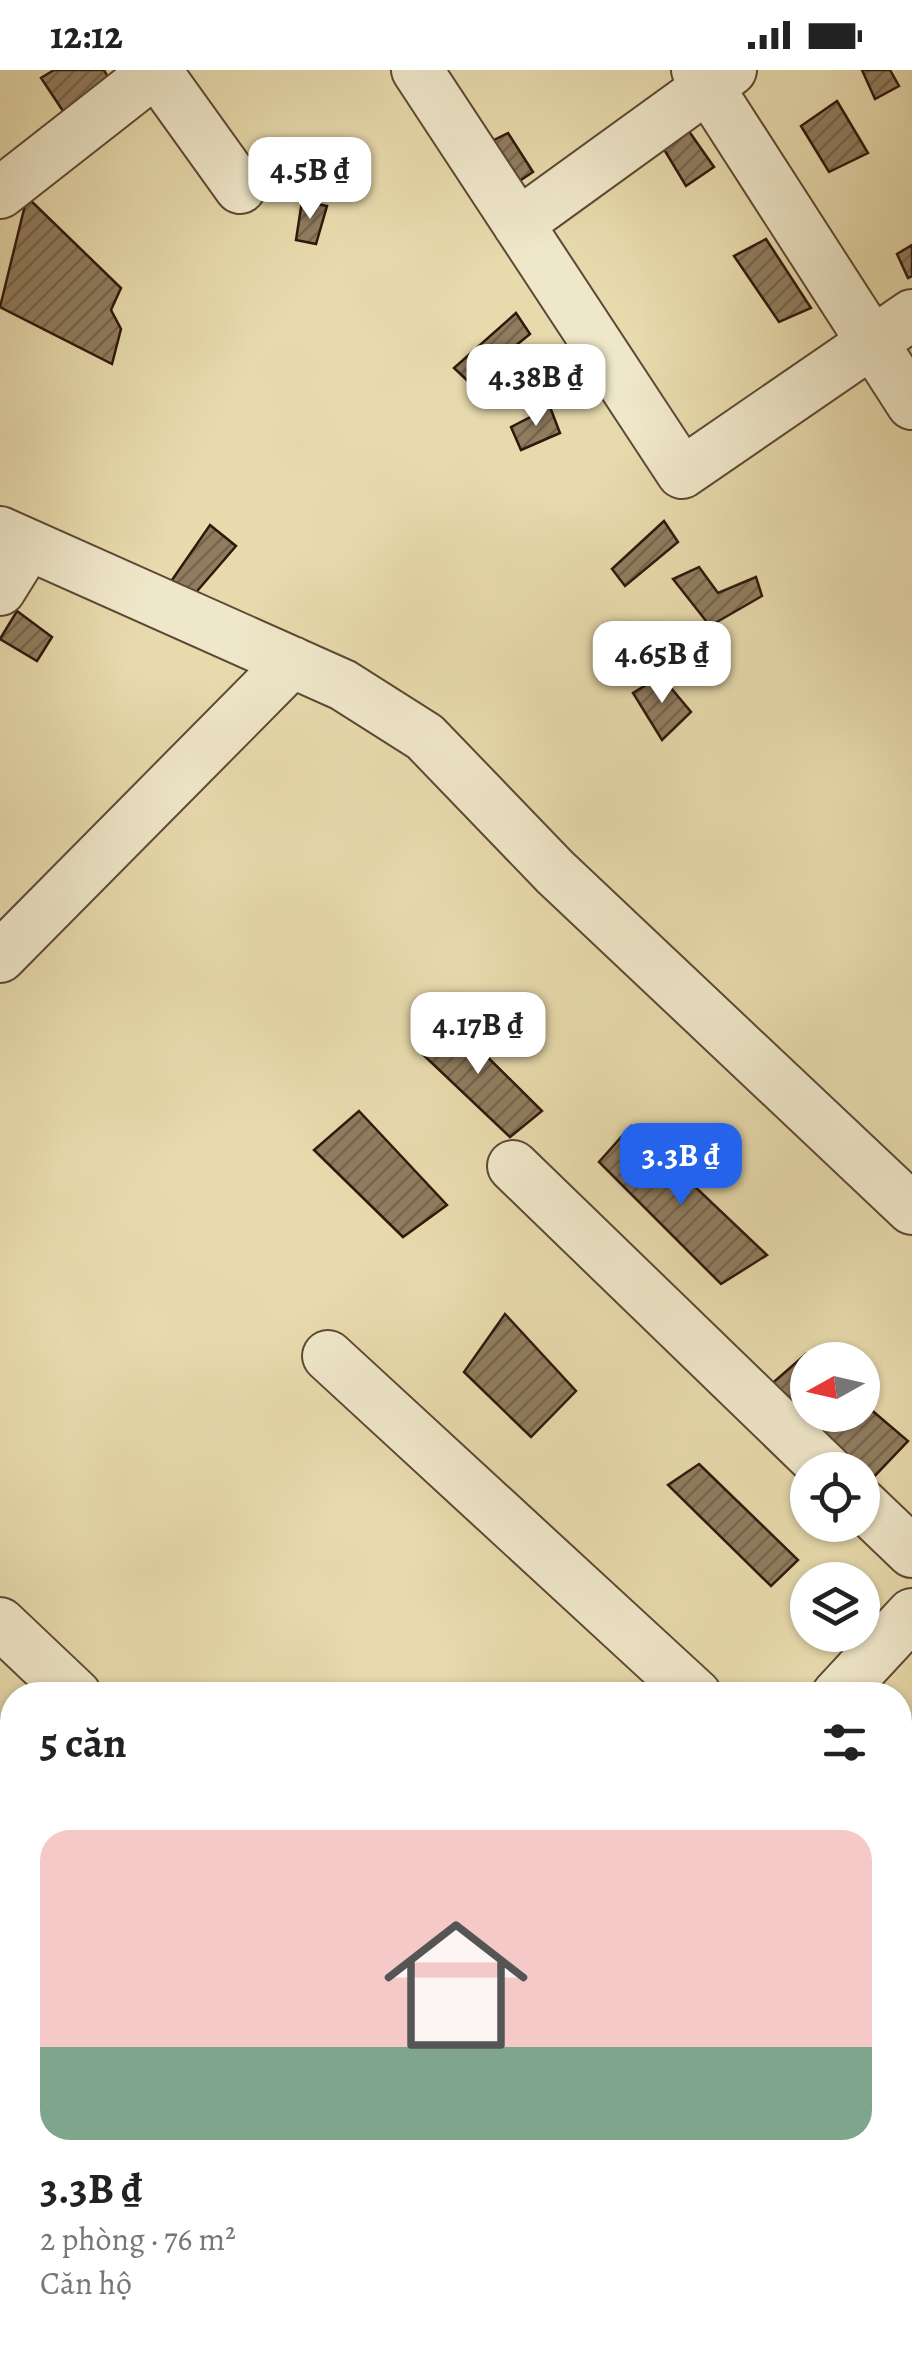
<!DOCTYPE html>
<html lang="vi">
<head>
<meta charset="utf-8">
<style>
  :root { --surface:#fff; --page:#f6f6f6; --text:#222; --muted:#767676; --line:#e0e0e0; --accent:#2563eb }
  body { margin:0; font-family:Alegreya,serif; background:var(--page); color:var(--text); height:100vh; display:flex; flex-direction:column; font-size:38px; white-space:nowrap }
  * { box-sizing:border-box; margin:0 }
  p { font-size:32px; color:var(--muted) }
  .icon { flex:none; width:55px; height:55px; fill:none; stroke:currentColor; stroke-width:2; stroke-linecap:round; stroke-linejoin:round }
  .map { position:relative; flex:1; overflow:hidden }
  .drawer { position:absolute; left:0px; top:1612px; width:912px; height:672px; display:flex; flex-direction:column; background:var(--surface); border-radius:40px 40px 0 0; box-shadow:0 2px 8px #0004 }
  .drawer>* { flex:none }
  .needle { width:65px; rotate:262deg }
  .tools { position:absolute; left:790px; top:1272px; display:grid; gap:20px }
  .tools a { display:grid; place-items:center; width:90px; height:90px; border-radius:50%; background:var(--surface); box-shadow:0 2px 8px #0004; font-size:50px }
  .price { position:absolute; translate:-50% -85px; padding:0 22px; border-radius:20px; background:#fff; color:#222; font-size:32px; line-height:65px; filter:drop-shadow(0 2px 5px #0008) }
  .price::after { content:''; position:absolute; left:50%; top:60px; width:30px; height:22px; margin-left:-15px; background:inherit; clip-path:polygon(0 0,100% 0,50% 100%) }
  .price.current { background:var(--accent); color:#fff }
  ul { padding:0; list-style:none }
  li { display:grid; align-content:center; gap:20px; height:530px; padding:0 40px }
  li+li { border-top:2px solid var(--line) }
  li span { display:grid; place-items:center; height:310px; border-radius:30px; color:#555 }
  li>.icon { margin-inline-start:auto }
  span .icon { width:180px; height:180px; fill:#fffc; stroke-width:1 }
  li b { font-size:42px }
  h2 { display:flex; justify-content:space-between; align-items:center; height:120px; padding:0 40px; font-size:42px }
  .status { display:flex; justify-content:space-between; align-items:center; height:70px; padding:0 50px; background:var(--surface); direction:ltr }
  .status svg { height:28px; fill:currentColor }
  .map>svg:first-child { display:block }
  .building { fill:url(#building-hatch); stroke:#31180c; stroke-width:2.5 }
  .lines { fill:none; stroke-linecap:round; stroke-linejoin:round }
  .minor-casing { stroke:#5e4834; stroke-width:54 }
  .minor { stroke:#efe7c9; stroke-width:50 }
</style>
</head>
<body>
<div class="status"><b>12:12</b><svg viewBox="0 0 49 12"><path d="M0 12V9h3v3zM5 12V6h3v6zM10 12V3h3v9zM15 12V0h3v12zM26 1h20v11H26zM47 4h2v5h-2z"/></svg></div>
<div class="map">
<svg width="912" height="2283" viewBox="0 0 912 2283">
  <defs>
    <pattern id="building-hatch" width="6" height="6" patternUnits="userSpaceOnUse" patternTransform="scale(2.5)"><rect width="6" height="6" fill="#907d5f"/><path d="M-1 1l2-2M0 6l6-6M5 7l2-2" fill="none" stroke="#76654d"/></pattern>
  </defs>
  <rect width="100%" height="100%" fill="#e7daac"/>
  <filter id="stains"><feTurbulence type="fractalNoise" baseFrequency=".002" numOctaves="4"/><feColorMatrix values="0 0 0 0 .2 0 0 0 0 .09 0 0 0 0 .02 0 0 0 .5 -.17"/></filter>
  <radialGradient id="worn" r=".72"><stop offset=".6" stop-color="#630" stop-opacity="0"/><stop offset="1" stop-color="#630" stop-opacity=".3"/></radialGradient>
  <path class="building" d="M54 0H104L111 13 69 50 41 8Z
    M862 0H890L899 16 875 29Z
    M837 31 868 83 829 102 801 56Z
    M686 57 714 97 686 116 662 76Z
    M508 63 533 102 512 116 484 75Z
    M27 127 121 218 111 240 121 259 112 294 0 237Z
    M302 131 327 136 316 174 296 170Z
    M766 169 811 238 779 252 734 186Z
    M912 175V206L908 208 897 184Z
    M516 243 530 264 470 313 454 298Z
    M550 337 560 363 521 380 511 357Z
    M664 451 678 472 625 516 612 499Z
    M210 455 236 476 192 527 163 523Z
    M699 497 718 523 756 507 762 526 710 556 673 509Z
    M17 541 52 567 37 591 0 569Z
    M661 606 691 642 662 670 633 623Z
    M447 947 542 1041 510 1067 415 977Z
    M359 1041 447 1135 403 1167 314 1080Z
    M631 1056 767 1185 721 1214 599 1092Z
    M505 1244 576 1321 531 1367 464 1302Z
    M806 1284 813 1290H808V1345H862V1332L908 1371 867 1414 862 1410V1400H853L768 1317Z
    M699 1394 798 1490 771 1516 668 1415Z"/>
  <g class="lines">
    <defs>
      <path id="minor" d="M417 0 682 403 912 245
        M697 0 912 334
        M156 1 240 118
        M0 123 157 0
        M518 154 731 0
        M0 462 343 615 425 667 555 802 912 1139
        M0 520 28 475
        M0 887 292 592
        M513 1096 827 1400
        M328 1286 696 1625
        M862 1434 912 1482
        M0 1553 76 1625
        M837 1625 912 1544
        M0 1816 12 1819
        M900 2123 912 2130
        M104 2272 109 2283
        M728 2283 732 2272"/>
    </defs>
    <use href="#minor" class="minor-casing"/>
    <use href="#minor" class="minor"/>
  </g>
  <rect width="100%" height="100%" filter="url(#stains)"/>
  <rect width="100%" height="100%" fill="url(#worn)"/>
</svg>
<div class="tools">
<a><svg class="needle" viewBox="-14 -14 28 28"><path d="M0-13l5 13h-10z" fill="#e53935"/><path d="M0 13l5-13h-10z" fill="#767676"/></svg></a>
<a><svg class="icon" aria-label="locate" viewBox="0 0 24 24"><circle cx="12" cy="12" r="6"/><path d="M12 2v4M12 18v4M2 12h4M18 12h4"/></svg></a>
<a><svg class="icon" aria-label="layers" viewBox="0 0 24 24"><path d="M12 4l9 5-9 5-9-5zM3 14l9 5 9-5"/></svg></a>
</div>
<b class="price" style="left:310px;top:152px">4.5B ₫</b>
<b class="price" style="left:536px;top:359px">4.38B ₫</b>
<b class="price" style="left:662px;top:636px">4.65B ₫</b>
<b class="price" style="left:478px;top:1007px">4.17B ₫</b>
<b class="price current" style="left:681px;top:1138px">3.3B ₫</b>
<section class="drawer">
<h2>5 căn<svg class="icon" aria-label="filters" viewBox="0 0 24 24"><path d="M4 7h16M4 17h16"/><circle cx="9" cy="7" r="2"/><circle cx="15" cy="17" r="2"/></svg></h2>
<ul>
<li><span style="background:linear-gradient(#f6c9c9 70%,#7fa58c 0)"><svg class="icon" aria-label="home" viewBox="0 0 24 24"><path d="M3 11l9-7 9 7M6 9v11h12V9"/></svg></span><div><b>3.3B ₫</b><p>2 phòng · 76 m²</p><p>Căn hộ</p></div></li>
</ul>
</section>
</div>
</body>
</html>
